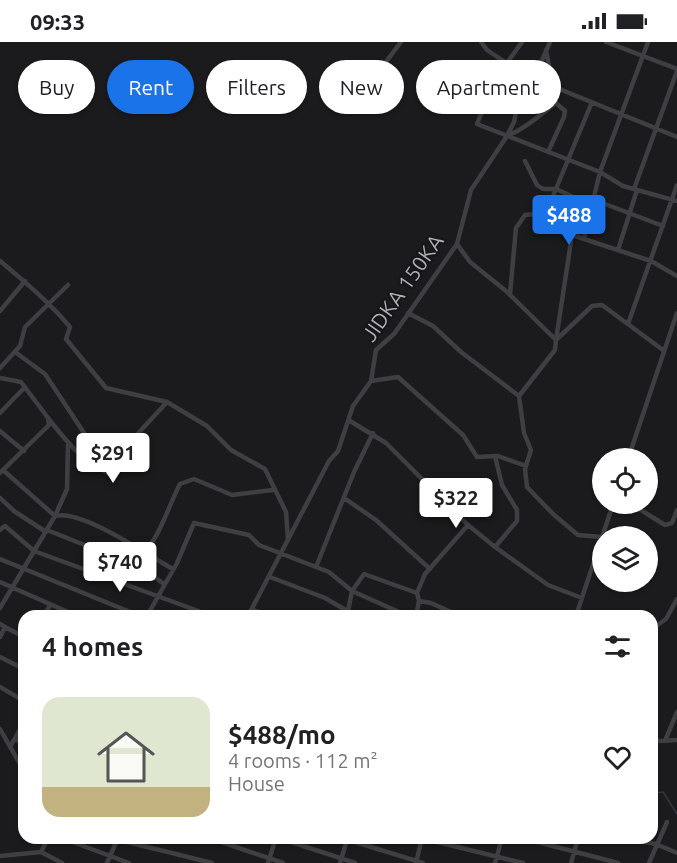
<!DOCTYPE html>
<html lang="en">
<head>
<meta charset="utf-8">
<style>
  :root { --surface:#fff; --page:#f2f2f2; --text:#202124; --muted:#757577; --line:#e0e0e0; --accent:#1a73e8 }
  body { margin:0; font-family:Ubuntu,sans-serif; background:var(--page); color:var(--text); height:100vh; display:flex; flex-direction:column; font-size:22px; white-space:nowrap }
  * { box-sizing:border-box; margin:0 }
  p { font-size:20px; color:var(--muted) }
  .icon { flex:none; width:33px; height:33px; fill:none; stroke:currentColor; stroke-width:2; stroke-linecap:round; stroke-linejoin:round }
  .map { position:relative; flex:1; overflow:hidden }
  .drawer { position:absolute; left:18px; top:568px; width:640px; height:234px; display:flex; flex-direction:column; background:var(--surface); border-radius:18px; box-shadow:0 2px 4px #0004 }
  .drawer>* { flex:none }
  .banner { position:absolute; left:18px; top:18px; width:642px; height:54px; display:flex; gap:12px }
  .buttons { position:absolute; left:592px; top:406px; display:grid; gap:12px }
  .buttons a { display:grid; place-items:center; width:66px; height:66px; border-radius:50%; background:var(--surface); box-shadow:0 2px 4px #0004; font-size:30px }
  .price { position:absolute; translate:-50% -51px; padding:0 14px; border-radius:6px; background:#fff; color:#222; font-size:20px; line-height:39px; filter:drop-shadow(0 2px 3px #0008) }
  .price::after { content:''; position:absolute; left:50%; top:36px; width:18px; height:14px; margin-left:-9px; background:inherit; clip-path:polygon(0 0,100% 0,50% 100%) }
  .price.on { background:var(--accent); color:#fff }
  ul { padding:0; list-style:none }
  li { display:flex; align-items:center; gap:18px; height:150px; padding:0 24px }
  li+li { border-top:2px solid var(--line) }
  li span { display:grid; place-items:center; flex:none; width:168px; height:120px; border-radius:18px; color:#555 }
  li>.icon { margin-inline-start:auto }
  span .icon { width:72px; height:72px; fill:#fffc; stroke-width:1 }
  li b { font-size:26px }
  h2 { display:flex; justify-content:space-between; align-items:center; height:72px; padding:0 24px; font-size:26px }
  .chip { padding:0 21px; border-radius:27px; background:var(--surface); box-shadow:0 2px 4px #0004; font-size:21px; line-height:54px }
  .chip.on { background:var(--accent); color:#fff }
  .status { display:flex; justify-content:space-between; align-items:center; height:42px; padding:0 30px; background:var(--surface); direction:ltr }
  .status svg { height:16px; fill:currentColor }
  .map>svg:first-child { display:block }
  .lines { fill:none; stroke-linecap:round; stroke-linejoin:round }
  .stream { stroke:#333642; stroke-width:1.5 }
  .minor { stroke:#3f3e43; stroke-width:4.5 }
  .labels { text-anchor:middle; stroke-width:4.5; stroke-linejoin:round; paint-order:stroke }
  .street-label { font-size:21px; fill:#b0aebb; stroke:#161618 }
</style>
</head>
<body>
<div class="status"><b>09:33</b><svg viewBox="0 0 49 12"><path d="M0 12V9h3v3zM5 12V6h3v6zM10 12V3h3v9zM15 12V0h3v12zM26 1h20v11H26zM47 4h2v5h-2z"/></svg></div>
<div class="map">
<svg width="677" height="821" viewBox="0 0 677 821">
  <rect width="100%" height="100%" fill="#1b1b1d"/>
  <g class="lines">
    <path class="stream" d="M652 751 663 750 677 772"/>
    <path class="minor" d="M481 0 487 8 508 22
      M522 0 494 39 477 82 600 130 623 144 677 159
      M606 0 677 27
      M552 44 677 95
      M366 54 367 45 401 0
      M592 60 546 171 548 175 572 193 651 219 677 234
      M507 94C526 86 540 73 556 61L546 8
      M548 110 564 75 565 69 556 61
      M525 119 537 143 543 147H556L591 163
      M634 147 677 29
      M592 157 663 184
      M584 196 600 130 648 0
      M457 202 470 220 506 249 556 298 555 308 519 354
      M618 208 637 148
      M0 219C25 240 49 260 70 285L66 297 106 346 167 360 207 384 231 408 265 427 286 470 288 498
      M510 252 516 186 525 173 546 171
      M0 269 25 239
      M408 271 433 284 461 310 519 354 524 391 531 408 525 427 527 445 553 472 578 493 602 495
      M628 282 677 143
      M556 298 592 264 602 263 663 308
      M556 298 572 193
      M15 310 45 332 96 409 113 426
      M0 326 20 304 25 285 68 243
      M0 336 21 340 48 376 49 383 0 431
      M371 339 398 335 463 393 477 415 498 414 526 424
      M0 371 25 345
      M48 376C66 399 82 419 109 432L121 410 167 360
      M350 379 386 401 468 483 495 505 548 543 582 556
      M0 389 24 409
      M495 414 502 443 517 468V479L495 505
      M628 417 677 271
      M3 428 55 474C82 467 147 513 173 527
      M0 456 14 469 46 490
      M344 456 376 478 430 527
      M631 462 665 483 672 481 677 468
      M0 488 5 484 34 509 212 574
      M47 488 142 526 164 542
      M144 511C161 492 168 465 180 442L194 437 232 453 273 448
      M0 517 140 574
      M316 525 354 430 373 391
      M270 535 325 556 356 574
      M0 540 77 574
      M417 551 425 532 468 483
      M419 559 431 561 460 574
      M0 566 55 474 67 447 68 402
      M253 568 271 574
      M44 574 50 563
      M147 574 177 521 194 481 249 493 259 503 329 530 352 549 408 574
      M248 574 329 419 338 409 353 364 371 339 376 308 394 292 457 202 471 148 507 94 514 80 519 55 534 37 550 0
      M347 574 352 549 364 532 417 551 419 559 416 574
      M576 574 613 462
      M0 582 5 585 0 595
      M5 585 24 595
      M652 587 666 577 677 557
      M0 615 24 627
      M0 645 24 659
      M0 687 24 729
      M652 694 659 699 677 698
      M15 697 24 702
      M665 699 677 670
      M10 705 24 680
      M62 796 129 821
      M111 796 212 821
      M210 796 283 821
      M279 796 355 821
      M342 796 423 821
      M421 796 523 821
      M522 796 618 821
      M623 796 656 802 677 811
      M41 810 48 796
      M0 814 41 810 62 821
      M107 821 118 796
      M268 821 276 796
      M340 821 347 798
      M416 821 422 796
      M495 821 502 796
      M571 821 578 796
      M649 821 667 780"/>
  </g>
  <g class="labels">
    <g class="street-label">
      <text transform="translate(403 246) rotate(-55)" y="7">JIDKA 150KA</text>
    </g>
  </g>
</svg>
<div class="buttons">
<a><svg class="icon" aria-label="locate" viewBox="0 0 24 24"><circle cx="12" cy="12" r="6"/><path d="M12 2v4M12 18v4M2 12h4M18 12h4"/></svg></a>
<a><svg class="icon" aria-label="layers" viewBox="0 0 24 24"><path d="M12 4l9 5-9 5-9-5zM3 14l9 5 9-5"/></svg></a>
</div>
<b class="price on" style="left:569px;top:204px">$488</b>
<b class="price" style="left:113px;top:442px">$291</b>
<b class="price" style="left:456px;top:487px">$322</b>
<b class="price" style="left:120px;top:551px">$740</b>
<div class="banner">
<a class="chip">Buy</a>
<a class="chip on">Rent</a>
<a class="chip">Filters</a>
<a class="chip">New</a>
<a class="chip">Apartment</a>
</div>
<section class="drawer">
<h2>4 homes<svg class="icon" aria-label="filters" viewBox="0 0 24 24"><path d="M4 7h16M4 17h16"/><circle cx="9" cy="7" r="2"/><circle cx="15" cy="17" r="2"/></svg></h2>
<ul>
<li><span style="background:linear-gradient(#dfe7d0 75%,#c2b280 0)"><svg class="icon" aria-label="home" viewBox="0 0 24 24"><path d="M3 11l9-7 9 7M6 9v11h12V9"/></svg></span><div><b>$488/mo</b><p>4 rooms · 112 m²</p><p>House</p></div><svg class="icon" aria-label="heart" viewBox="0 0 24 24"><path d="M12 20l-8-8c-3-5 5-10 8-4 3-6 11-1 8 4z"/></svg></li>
</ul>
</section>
</div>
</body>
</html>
